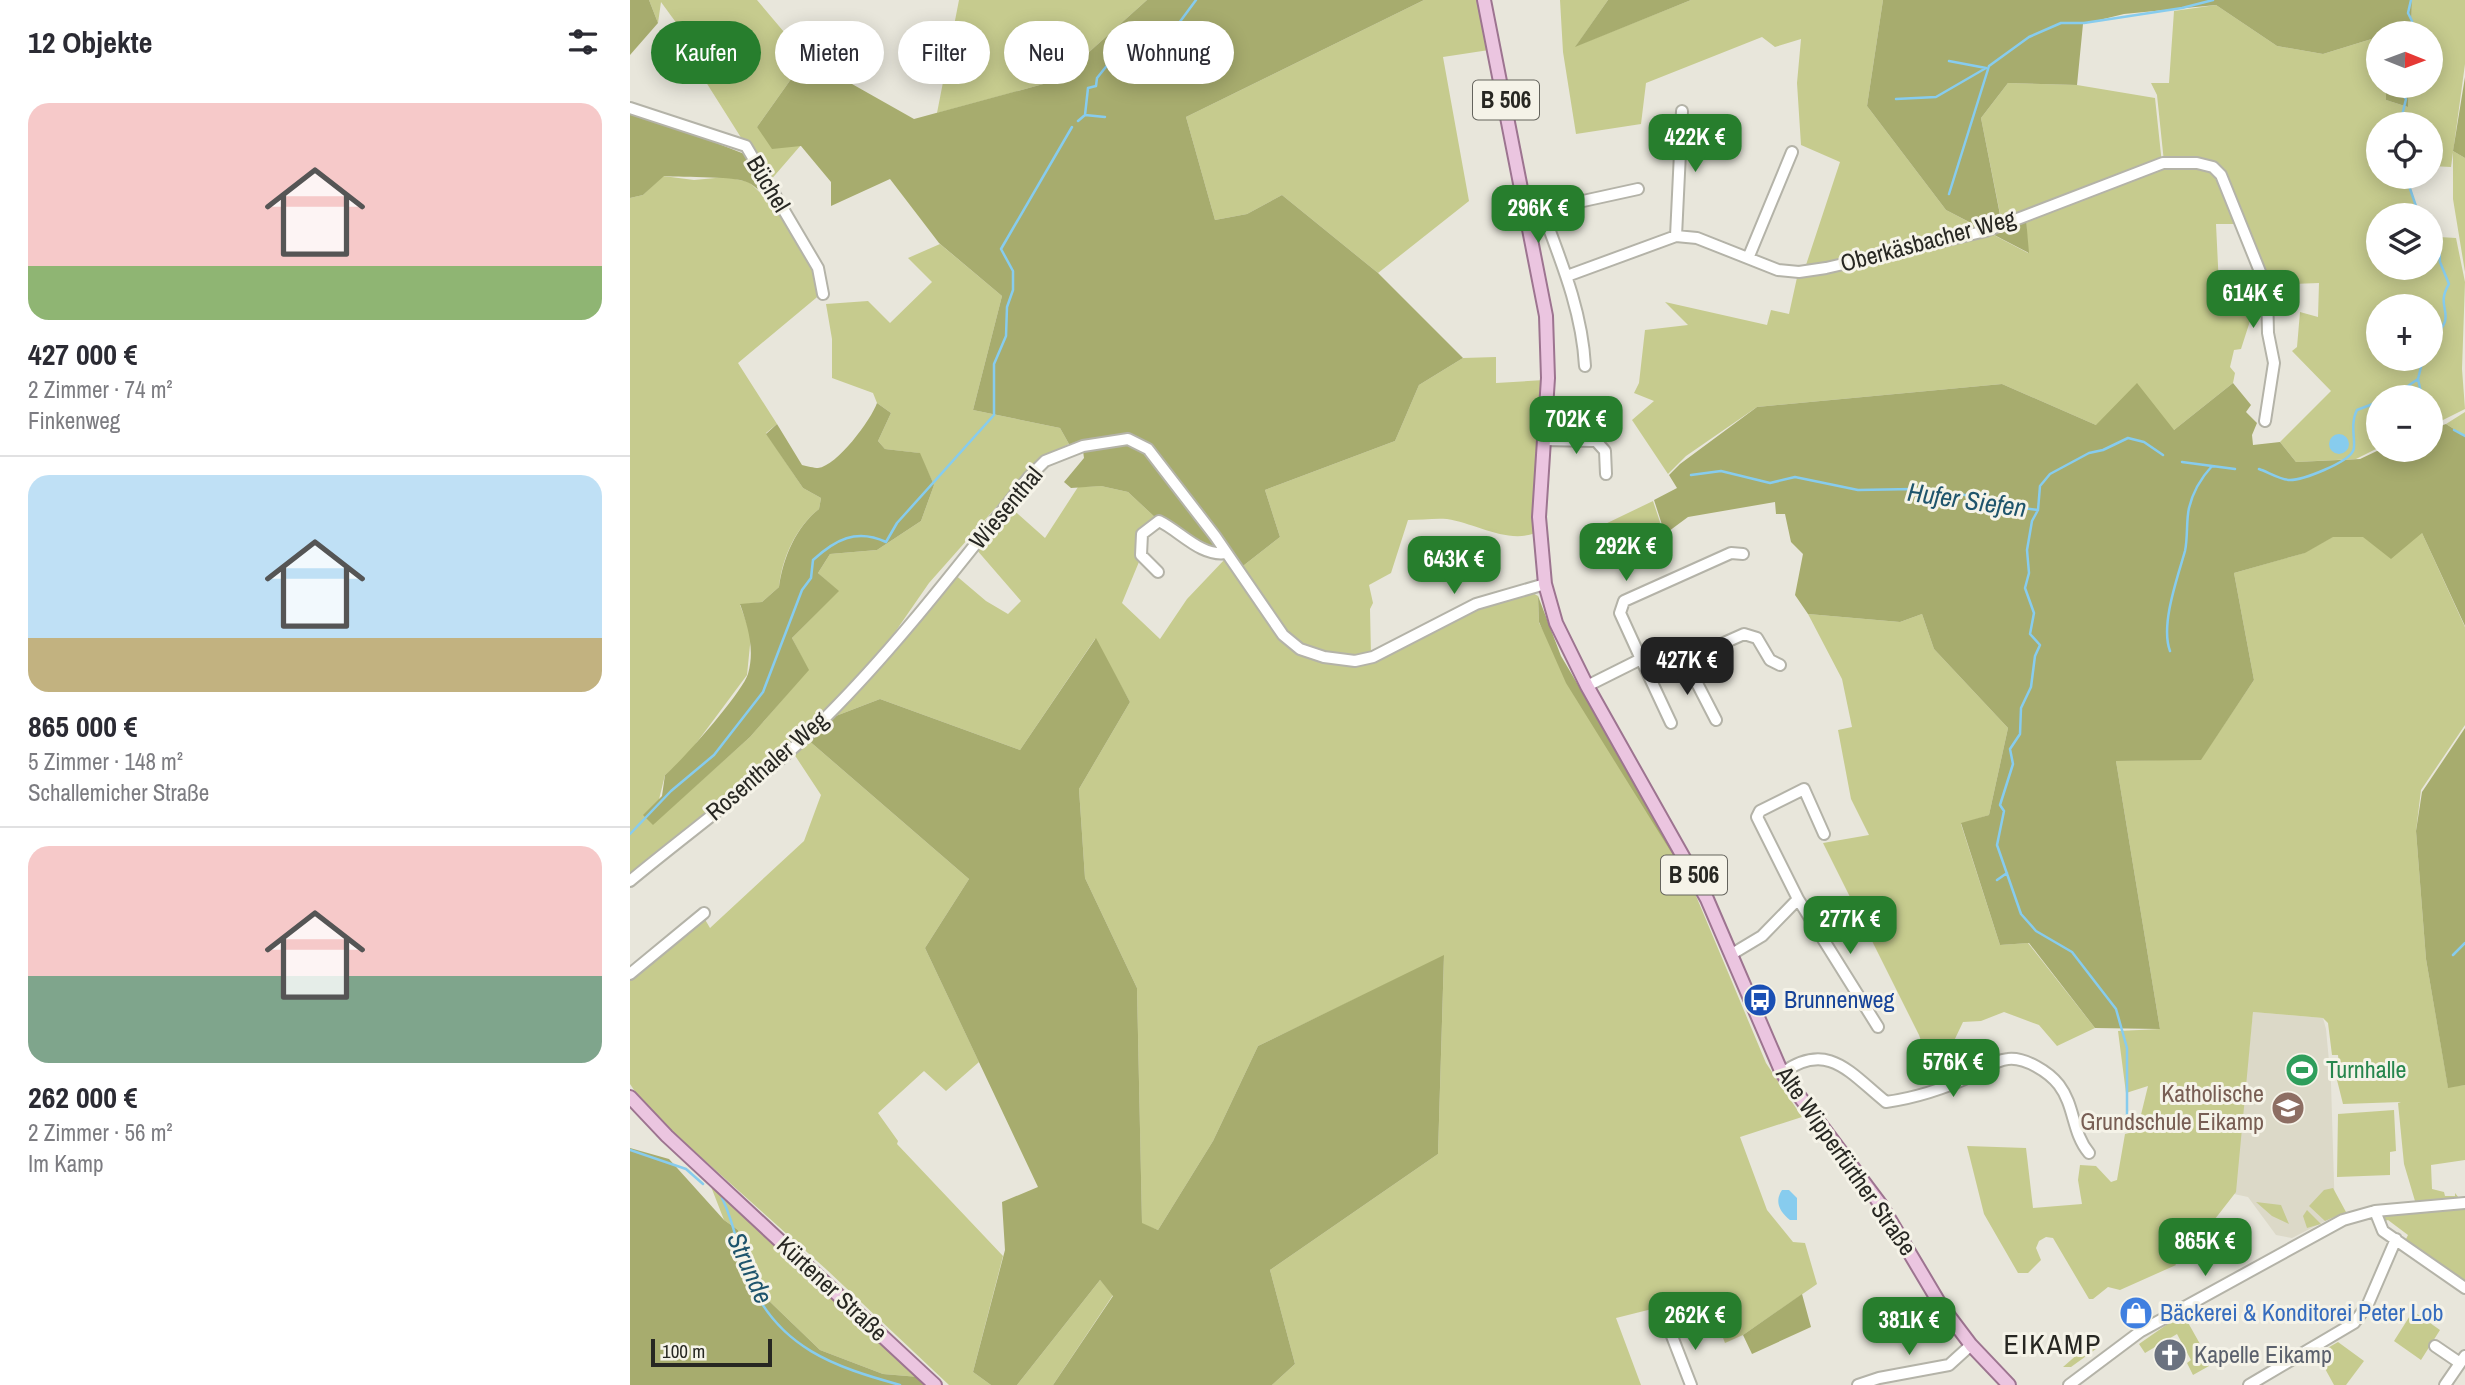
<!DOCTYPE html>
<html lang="de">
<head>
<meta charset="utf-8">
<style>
  :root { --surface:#fff; --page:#f7f7f7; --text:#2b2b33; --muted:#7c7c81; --line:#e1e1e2; --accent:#277e2d }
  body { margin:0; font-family:"Archivo Narrow",sans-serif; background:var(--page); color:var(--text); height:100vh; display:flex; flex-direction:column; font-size:26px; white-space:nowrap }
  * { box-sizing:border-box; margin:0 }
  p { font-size:23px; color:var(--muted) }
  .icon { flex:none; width:38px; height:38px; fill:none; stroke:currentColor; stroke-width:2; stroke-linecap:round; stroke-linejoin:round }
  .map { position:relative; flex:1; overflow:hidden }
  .side { display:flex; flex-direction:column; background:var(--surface); width:630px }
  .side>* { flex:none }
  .guide { position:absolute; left:21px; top:21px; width:665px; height:63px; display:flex; gap:14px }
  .needle { width:46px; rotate:91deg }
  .buttons { position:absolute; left:1736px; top:21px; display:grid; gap:14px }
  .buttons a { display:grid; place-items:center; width:77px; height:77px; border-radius:50%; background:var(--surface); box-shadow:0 4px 18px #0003; font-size:35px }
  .scale { position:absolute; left:21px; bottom:18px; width:121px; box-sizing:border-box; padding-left:7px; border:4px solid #272722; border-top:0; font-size:19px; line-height:24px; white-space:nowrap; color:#272722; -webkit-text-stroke:5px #f5f3e8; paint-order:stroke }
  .price { position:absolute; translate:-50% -60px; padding:0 16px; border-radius:14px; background:var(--accent); color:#fff; font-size:23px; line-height:46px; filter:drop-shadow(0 2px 4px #0008) }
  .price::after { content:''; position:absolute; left:50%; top:42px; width:21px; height:16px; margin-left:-10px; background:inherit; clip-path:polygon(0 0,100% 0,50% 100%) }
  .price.current { background:#222; color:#fff }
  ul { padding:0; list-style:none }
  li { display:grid; align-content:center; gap:14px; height:371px; padding:0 28px }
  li+li { border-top:2px solid var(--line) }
  li span { display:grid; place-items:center; height:217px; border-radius:21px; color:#555 }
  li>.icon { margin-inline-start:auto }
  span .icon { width:126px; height:126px; fill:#fffc; stroke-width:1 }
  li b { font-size:30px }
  h2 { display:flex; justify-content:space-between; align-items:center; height:84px; padding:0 28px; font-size:30px }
  .chip { padding:0 24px; border-radius:32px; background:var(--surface); box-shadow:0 4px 18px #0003; font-size:24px; line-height:63px }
  .chip.current { background:var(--accent); color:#fff }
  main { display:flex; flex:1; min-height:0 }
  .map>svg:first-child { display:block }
  .built { fill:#dcd9c8 }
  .green { fill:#c6cb8e; fill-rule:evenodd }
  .forest { fill:#a7ac6e }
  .water { fill:#87ccee }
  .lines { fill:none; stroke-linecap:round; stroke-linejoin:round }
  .stream { stroke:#87ccee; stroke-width:2.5 }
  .minor-casing { stroke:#b4b3a8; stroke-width:14 }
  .major-casing { stroke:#9d7490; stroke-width:16 }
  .minor { stroke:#fff; stroke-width:10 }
  .major { stroke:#ebc5e0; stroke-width:12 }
  .labels { text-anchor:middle; stroke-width:6; stroke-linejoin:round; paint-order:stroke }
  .shield { fill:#f5f3e8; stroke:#65645d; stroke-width:2 }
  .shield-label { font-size:23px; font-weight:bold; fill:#272722 }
  .street-label { font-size:24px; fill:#272722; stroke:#f5f3e8 }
  .transit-label { font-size:24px; fill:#164399; stroke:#f5f3e8; text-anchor:start }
  .leisure-label { font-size:24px; fill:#27864d; stroke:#f5f3e8; text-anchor:start }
  .education-label { font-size:24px; fill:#785e54; stroke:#f5f3e8; text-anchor:end }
  .shop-label { font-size:24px; fill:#366cbe; stroke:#f5f3e8; text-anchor:start }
  .worship-label { font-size:24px; fill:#5b616d; stroke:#f5f3e8; text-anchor:start }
  .water-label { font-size:26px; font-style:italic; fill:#1e546c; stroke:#f5f3e8 }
  .quarter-label { font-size:28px; letter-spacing:2px; fill:#272722; stroke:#f5f3e8 }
</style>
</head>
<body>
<main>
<section class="side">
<h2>12 Objekte<svg class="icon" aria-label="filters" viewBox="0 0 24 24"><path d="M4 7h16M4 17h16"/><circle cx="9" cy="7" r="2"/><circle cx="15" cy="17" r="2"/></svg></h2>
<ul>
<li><span style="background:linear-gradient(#f6c9c9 75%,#8fb573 0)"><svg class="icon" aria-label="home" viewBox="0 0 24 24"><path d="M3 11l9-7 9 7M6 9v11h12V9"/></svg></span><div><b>427 000 €</b><p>2 Zimmer · 74 m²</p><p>Finkenweg</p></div></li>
<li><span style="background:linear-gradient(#bfe0f5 75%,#c2b280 0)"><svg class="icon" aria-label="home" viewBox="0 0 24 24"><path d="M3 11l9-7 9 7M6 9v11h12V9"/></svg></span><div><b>865 000 €</b><p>5 Zimmer · 148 m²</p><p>Schallemicher Straße</p></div></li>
<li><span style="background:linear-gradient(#f6c9c9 60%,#7fa58c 0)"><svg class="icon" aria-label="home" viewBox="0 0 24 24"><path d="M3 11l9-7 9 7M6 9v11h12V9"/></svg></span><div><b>262 000 €</b><p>2 Zimmer · 56 m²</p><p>Im Kamp</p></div></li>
</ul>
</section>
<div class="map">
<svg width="1835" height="1385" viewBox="0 0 1835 1385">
  <rect width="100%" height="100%" fill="#e8e6db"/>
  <path class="built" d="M1623 1012 1693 1018 1696 1029 1701 1083 1705 1216 1662 1238 1646 1235 1618 1197 1604 1194Z"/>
  <path class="green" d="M19 0H127L176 58 127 127 171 145 139 182 62 60 69 54 31 2 28 23Z
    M329 0H517L428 80 307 113Z
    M794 0H849L859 50 813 57 839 201 748 273 652 195 617 214 585 220 556 117Z
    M930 0H978L946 46 1061 0H1253L1237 106 1316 210 1398 253 1396 218 1533 166 1582 169 1613 224H1586L1590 307 1616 304 1620 321 1611 349 1604 350 1600 367 1605 373 1603 383 1544 430 1466 425 1372 384 1127 407 1056 456 1038 474 1002 420 1024 401 1004 393 1009 383 1015 330 1058 325 1035 302 1137 325 1141 310 1159 314 1168 273 1174 271 1210 162 1171 145 1167 83 1171 39 1145 47 1132 37 1016 83 1011 124 946 134 933 52Z
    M1782 0H1835V64L1821 167 1801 166V124H1748V177H1778L1788 215H1748V268H1801V228L1807 232 1810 259 1809 237 1826 238 1835 282 1832 369 1835 409 1801 426V397H1748V448L1726 459 1666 462 1650 442 1701 391 1662 351 1667 347 1670 312 1688 317 1689 283 1637 285 1593 173 1534 162 1527 95 1521 83H1539L1544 11 1586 5 1647 46 1693 54 1748 37V86H1756V100L1778 107 1779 86H1801V33H1781ZM1748 306H1801V359H1748Z
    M1378 83 1447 85 1525 98 1532 164 1372 224 1351 118Z
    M1823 151 1835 158V272L1823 199Z
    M33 176 64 180 96 177 119 182 157 219 187 268 192 293 108 363 147 424 136 433 173 488 191 498 189 509C166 527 152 558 149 587L132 602 110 605 121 635 117 675 53 761 35 775 23 824 120 737 178 670 162 638 208 591 188 573 200 554 247 550 291 521 304 485 289 453 255 449 248 441 261 413 247 403 243 393 202 378V339L196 304 238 301 260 323 302 282 278 258 310 244 372 296 343 410 430 428 439 444 407 461 299 583 263 635 264 642 195 716 0 880V198L13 195Z
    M866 357V383L914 380 905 533C877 544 845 523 817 519 805 518 790 520 778 520L761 573 739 585 743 603 740 609 741 655C668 665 647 621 609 569L650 537 635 490 765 441 789 385 833 358Z
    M1835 412V436L1816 424Z
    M471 486 498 492 528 520 511 533V557L492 603 530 639 557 599 595 559 670 652 745 661 847 607 901 592 908 596 909 623 1061 884 1136 1063 1172 1117 1110 1137 1137 1210 1163 1242 1175 1243 1187 1284 1113 1335 1095 1343 1083 1312 1026 1308 986 1318 1011 1385H642L665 1364 640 1270 808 1154 814 956 628 1046 583 1141 528 1230 512 1224 507 988 455 878 449 789 500 702 465 639 390 750 250 699 198 719 323 573 356 601 378 614 391 601 346 549 379 506 415 538 448 487Z
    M1023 501 1034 534 982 562 971 526Z
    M1792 533 1835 627V725L1791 790 1786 831 1796 959 1818 1087 1835 1085V1160L1801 1165 1802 1189 1814 1192 1815 1196H1825V1193L1829 1198 1820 1201H1785L1774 1164 1768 1103 1771 1102 1713 1104 1706 1076 1710 1074 1708 1055H1702L1698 1023 1693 1018 1623 1012 1606 1192 1578 1228 1537 1251 1546 1265 1490 1290 1478 1287 1463 1299H1459L1423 1238 1416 1237 1409 1241 1406 1248 1411 1260 1398 1273H1388L1354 1214 1337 1146 1396 1148 1403 1208 1452 1204 1448 1180 1450 1165 1466 1166 1481 1182 1487 1180 1495 1134 1507 1131 1518 1086 1496 1093 1488 1031 1530 1029 1486 761 1571 759 1624 680 1604 573 1674 553 1702 537Z
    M1178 614 1270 622 1292 614 1304 649 1378 728 1359 815 1331 824 1370 945 1398 943 1465 1028 1427 1046 1409 1025 1374 1012 1351 1021 1333 1022 1323 1043 1303 1056 1312 1084 1307 1086 1289 1035 1193 843 1239 835 1221 799 1208 730 1222 727 1212 679Z
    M177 739 339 879 295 948 349 1062 316 1091 294 1071 248 1113 268 1141 267 1144 373 1256 343 1372 361 1385H319L197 1270 16 1108 0 1084V976L73 916 80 928 174 841 191 795 164 754Z
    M1764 1110 1766 1151 1760 1152V1175L1707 1177 1708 1114Z
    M80 1184 289 1377 253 1374 190 1350 136 1298 108 1230 94 1220Z
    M1703 1188 1716 1212 1695 1221 1679 1206 1694 1190Z
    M1626 1202 1651 1205 1659 1224 1642 1216Z
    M1835 1207V1286L1775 1241 1778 1235 1758 1220 1752 1222 1755 1215Z
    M1677 1210 1691 1224 1677 1228 1673 1216Z
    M470 1280 483 1295 423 1385H387Z
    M1783 1311 1810 1330 1791 1360 1764 1341Z
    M1549 1316 1556 1319 1579 1360V1366L1563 1375 1557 1363 1561 1360 1547 1334 1515 1353 1509 1344Z
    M1465 1339 1470 1346 1441 1367H1433Z
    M1708 1342 1734 1361 1716 1385H1704L1687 1354Z"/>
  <path class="forest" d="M0 0H19L28 23 0 55Z
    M517 0H794L556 117 585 220 617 214 652 195 748 273 833 358 789 385 765 441 635 490 650 537 609 569 596 552 586 554 528 520 498 492 471 486 441 488 434 482 454 458 452 444H439L430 428 343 410 372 296 309 243 260 179 201 206V182L171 146 142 149 127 127 176 58 284 119 428 80Z
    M978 0H1061L945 47Z
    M1253 0H1782L1781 33H1748V37L1693 54 1647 46 1586 5 1494 14 1453 24 1447 85 1378 83 1351 118 1372 225 1396 218 1399 253 1316 210 1237 106Z
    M1835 77V158L1823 151Z
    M1756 86H1779L1778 107 1756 100Z
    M0 109 122 157 157 219C145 208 134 193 121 184 109 175 53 178 34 176L13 195 0 198Z
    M1507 383 1544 430 1603 383 1621 405 1616 412 1627 423 1622 435 1623 445 1650 442 1666 462 1730 459 1749 450H1801V429L1816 424 1835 436V626L1792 533 1761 559 1733 537H1703L1675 553 1604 573 1624 680 1571 760 1486 761 1530 1029 1465 1028 1399 943 1370 945 1331 823 1359 815 1378 728 1304 649 1292 614 1270 622 1178 614 1165 595 1173 554 1161 542 1155 514H1146L1145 502 1058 517 1035 534 1024 500 1047 488 1039 475 1050 464 1127 407 1372 384 1466 425Z
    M247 403 261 413 248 441 255 449 290 453 304 485 291 521 247 550 200 554 188 573 209 591 162 638 179 670 120 737 23 825 13 815 32 796 35 775C52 761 112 693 118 674 125 649 118 627 110 604L132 602 149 587C153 558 166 527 189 509L191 498 173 488 136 434 147 424 172 465C177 466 184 468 188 468 207 466 241 420 247 403Z
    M908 596 931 656 1042 844 1061 884 936 683 909 622Z
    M466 638 500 702 449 789 455 878 507 988 512 1223 528 1230 583 1141 628 1046 814 955 808 1154 640 1270 665 1364 642 1385H423L483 1296 470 1280 387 1385H361L343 1372 375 1250 372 1202 408 1187 295 948 339 879 177 739 198 719 250 699 390 750Z
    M1835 728V1085L1818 1088 1796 959 1786 831 1792 792Z
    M0 1148 39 1159 94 1220 108 1230 136 1298 190 1350 253 1374 289 1377 296 1385H0Z
    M1172 1294 1181 1327 1122 1354 1113 1335Z"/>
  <path class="water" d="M1699 444a10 10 0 1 1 20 0a10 10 0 1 1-20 0Z
    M1152 1190H1159L1167 1198V1220H1160C1150 1212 1144 1202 1152 1190Z"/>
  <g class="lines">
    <path class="stream" d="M1781 0 1778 13 1782 21 1781 33
      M1319 61 1356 68
      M1765 86 1776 99 1770 124
      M1266 99 1306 97 1356 68
      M455 115 475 117
      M448 121 455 115 458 88 466 86 467 78 483 58 505 57 527 33 549 23 566 0
      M1776 177 1789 215
      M1319 194 1359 66 1399 37 1431 23H1454L1552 8 1583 0
      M1801 226 1808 231 1810 262 1819 284C1803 310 1831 314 1801 339
      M1801 341V349
      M1762 397 1788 379
      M1792 397 1788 379 1793 359
      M1801 407 1803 409
      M1824 430 1835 436
      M1552 462 1605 469
      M1629 469C1638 472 1651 480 1660 480 1673 480 1717 463 1723 451 1727 444 1719 425 1727 410L1748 402
      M1061 475 1091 471 1140 483 1165 477 1228 490 1283 489 1361 498 1378 506 1408 510 1410 486 1420 474 1459 453 1473 450 1498 438 1514 442 1533 455
      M1408 510 1402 521 1397 550 1399 573 1395 588 1404 613 1400 634 1410 645 1405 656 1401 687 1391 708 1390 734 1380 749 1383 764 1370 805 1374 811 1367 845 1391 914 1406 931 1442 952 1486 1009 1497 1048V1120
      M1540 651C1530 625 1548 576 1555 551 1558 537 1556 521 1559 508 1563 491 1571 478 1582 466
      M0 834 41 791 84 755 133 692 172 590 181 578 183 560C205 540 226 528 256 542L267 523 364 415V364L376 336 377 307 383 290V271L371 249 442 127
      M1367 880 1377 873
      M1823 955 1835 943
      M0 1150 56 1169 73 1184
      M92 1198C105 1224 108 1253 119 1279 148 1348 205 1367 270 1385"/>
    <defs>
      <path id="minor" d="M0 108 116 146 188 268 193 294
        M894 200 912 210C931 261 952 311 955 366
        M912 210 1008 189
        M1046 236 1052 111
        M1119 256 1162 152
        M937 276 1046 236 1067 238 1148 270 1169 272 1196 268 1356 231 1533 163H1567L1583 167 1591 175 1637 289 1638 333 1644 363 1635 421
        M913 440 966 441 975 451 976 474
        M528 572 511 555 512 534 529 521C550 531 571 557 596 553
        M1011 659 1041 723
        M1055 660 1086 720
        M1022 675 1114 634 1127 638 1140 660 1150 665
        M957 686 1011 659 990 613 994 601 1101 553 1113 554
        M0 881C65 827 136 777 196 717 270 643 333 559 399 477L415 461 453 446 498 439 518 449 585 536 653 635 670 649 694 657 725 661 743 657 846 604 915 584
        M1168 899 1248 1027
        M1102 954 1132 936 1168 899 1127 817 1130 811 1174 789 1194 834
        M0 974 74 913
        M1152 1073C1198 1040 1220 1073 1256 1102 1285 1098 1318 1087 1344 1075 1356 1070 1364 1060 1378 1059 1395 1057 1419 1072 1429 1085 1445 1106 1442 1133 1459 1153
        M1745 1211 1753 1231 1835 1288
        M1040 1331 1061 1385
        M1805 1346 1830 1363
        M1228 1385 1249 1378 1319 1365 1341 1345
        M1439 1385 1511 1331 1713 1220 1745 1211 1835 1203
        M1619 1385 1724 1323 1738 1304 1766 1239
        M1815 1385 1835 1356"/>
      <path id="major" d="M854 0 916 316 918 378 909 517 915 584 926 623 957 686 1077 899 1152 1073 1251 1205 1310 1304 1341 1345 1379 1385
        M0 1097 37 1136 305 1385"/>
    </defs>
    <use href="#minor" class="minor-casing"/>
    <use href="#major" class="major-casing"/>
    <use href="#minor" class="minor"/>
    <use href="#major" class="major"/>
  </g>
  <defs>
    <symbol id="bus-disc" viewBox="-11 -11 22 22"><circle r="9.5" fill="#1a4fb4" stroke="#f5f3e8"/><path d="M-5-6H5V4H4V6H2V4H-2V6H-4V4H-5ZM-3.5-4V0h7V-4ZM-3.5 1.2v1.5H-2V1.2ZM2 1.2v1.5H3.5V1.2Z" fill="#fff"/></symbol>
    <symbol id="stadium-disc" viewBox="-11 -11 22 22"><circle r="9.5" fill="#2e9e5b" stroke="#f5f3e8"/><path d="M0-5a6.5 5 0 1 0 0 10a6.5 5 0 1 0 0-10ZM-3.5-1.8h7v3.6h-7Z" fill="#fff"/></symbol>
    <symbol id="school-disc" viewBox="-11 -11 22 22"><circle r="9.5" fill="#8d6e63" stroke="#f5f3e8"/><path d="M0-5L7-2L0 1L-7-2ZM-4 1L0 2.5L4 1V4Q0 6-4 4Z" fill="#fff"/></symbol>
    <symbol id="shop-disc" viewBox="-11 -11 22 22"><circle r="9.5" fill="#3f7fe0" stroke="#f5f3e8"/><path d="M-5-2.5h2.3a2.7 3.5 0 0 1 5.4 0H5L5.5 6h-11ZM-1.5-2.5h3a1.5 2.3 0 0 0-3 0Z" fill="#fff"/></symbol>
    <symbol id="church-disc" viewBox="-11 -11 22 22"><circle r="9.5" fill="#6b7280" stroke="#f5f3e8"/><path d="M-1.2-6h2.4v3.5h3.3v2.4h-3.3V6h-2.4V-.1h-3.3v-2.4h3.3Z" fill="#fff"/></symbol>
  </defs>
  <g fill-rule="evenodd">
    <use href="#bus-disc" x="1111" y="981" width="38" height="38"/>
    <use href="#stadium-disc" x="1653" y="1051" width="38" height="38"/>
    <use href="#school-disc" x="1639" y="1089" width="38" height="38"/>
    <use href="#shop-disc" x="1487" y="1294" width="38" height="38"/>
    <use href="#church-disc" x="1521" y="1336" width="38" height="38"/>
  </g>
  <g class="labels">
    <g class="shield">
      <rect x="843" y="80.5" width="66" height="39" rx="5"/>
      <rect x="1031" y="855.5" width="66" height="39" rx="5"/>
    </g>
    <g class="shield-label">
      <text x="876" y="108">B 506</text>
      <text x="1064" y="883">B 506</text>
    </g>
    <g class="street-label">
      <text transform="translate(138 184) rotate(59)" y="8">Büchel</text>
      <text transform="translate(1298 241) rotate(-15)" y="8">Oberkäsbacher Weg</text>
      <text transform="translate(376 508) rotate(-50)" y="8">Wiesenthal</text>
      <text transform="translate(137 766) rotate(-41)" y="8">Rosenthaler Weg</text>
      <text transform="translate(1216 1161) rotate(55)" y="8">Alte Wipperfürther Straße</text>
      <text transform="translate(202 1289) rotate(43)" y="8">Kürtener Straße</text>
    </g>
    <g class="transit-label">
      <text x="1154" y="1008">Brunnenweg</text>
    </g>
    <g class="leisure-label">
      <text x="1696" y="1078">Turnhalle</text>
    </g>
    <g class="education-label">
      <text x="1634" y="1102">Katholische<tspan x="1634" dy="28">Grundschule Eikamp</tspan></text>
    </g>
    <g class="shop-label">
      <text x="1530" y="1321">Bäckerei &amp; Konditorei Peter Lob</text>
    </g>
    <g class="worship-label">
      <text x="1564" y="1363">Kapelle Eikamp</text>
    </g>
    <g class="water-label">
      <text transform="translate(1337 500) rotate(8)" y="9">Hufer Siefen</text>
      <text transform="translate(120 1268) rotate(66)" y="9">Strunde</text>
    </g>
    <g class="quarter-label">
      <text x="1423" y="1354">EIKAMP</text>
    </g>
  </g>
</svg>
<div class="buttons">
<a><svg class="needle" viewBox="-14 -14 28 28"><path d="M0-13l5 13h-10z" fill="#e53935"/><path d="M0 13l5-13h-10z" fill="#7c7c81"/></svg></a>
<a><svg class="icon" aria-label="locate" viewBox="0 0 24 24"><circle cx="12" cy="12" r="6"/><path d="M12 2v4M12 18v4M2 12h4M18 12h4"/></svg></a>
<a><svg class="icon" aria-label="layers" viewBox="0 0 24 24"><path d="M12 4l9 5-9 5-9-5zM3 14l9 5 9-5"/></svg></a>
<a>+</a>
<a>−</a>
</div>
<div class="scale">100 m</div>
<b class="price" style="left:1065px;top:174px">422K €</b>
<b class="price" style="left:908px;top:245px">296K €</b>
<b class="price" style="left:1623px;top:330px">614K €</b>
<b class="price" style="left:946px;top:456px">702K €</b>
<b class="price" style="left:996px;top:583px">292K €</b>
<b class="price" style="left:824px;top:596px">643K €</b>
<b class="price current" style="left:1057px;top:697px">427K €</b>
<b class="price" style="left:1220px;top:956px">277K €</b>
<b class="price" style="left:1323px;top:1099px">576K €</b>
<b class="price" style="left:1575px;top:1278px">865K €</b>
<b class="price" style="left:1065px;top:1352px">262K €</b>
<b class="price" style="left:1279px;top:1357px">381K €</b>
<div class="guide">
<a class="chip current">Kaufen</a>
<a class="chip">Mieten</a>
<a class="chip">Filter</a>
<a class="chip">Neu</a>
<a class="chip">Wohnung</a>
</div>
</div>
</main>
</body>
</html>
